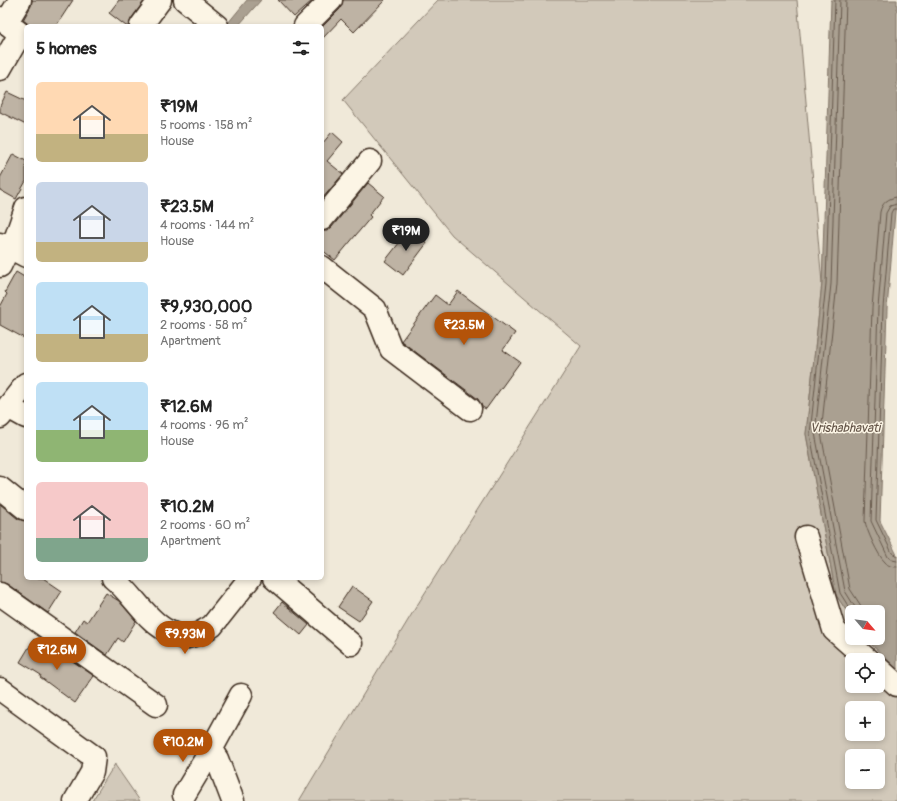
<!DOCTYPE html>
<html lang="en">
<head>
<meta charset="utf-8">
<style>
  :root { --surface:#fff; --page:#f2f2f2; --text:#222; --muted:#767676; --accent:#b45309 }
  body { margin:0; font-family:Pangolin,sans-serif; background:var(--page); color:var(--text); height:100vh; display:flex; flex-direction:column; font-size:15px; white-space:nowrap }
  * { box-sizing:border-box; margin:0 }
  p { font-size:13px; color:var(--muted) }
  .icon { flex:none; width:22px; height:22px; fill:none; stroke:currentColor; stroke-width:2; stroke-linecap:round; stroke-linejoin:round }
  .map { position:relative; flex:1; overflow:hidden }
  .side { position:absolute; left:24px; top:24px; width:300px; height:556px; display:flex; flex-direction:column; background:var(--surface); border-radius:6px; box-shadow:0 2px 6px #0003 }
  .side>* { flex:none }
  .needle { width:26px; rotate:118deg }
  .tools { position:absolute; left:845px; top:605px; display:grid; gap:8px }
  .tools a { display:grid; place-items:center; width:40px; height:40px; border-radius:6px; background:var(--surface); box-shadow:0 2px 6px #0003; font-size:20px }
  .price { position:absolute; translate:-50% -34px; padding:0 9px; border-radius:14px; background:var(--accent); color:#fff; font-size:13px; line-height:26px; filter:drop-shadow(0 1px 2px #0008) }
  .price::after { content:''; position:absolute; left:50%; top:24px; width:12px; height:9px; margin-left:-6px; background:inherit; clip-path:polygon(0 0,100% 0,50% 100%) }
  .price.on { background:#222; color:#fff }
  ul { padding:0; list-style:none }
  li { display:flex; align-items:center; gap:12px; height:100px; padding:0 12px }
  li span { display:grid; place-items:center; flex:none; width:112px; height:80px; border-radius:6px; color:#555 }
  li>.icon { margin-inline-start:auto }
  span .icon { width:48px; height:48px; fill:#fffc; stroke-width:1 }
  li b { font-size:17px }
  h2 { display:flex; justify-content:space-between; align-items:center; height:48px; padding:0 12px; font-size:17px }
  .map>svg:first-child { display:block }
  .green { fill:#d2c9ba; stroke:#867a6c; fill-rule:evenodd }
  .water { fill:#aaa091; stroke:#7e7163 }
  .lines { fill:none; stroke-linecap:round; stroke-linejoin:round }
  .shore { stroke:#67594c; stroke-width:1 }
  .building { fill:#beb3a4; stroke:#3b2a1e }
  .minor-casing { stroke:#3b2a1e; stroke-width:25 }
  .minor { stroke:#fcf5e5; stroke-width:22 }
  .labels { text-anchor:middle; stroke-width:3; stroke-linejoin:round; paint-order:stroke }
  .water-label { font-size:13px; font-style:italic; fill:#625346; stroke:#fcf5e5 }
</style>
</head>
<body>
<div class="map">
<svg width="897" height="801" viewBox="0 0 897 801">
  <rect width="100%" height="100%" fill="#f0e9d9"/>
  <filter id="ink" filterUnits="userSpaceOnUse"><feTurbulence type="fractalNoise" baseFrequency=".025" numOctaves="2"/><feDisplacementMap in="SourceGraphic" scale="8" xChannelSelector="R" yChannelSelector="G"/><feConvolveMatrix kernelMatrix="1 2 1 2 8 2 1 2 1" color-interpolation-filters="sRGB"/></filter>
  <g filter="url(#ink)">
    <path class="green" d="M438 0H797L822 283 806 434 836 595 852 619V638H865L897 669V801H299L416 607 581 346 452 235 343 100ZM852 660H878V686H852ZM852 708H878V734H852ZM852 756H878V782H852Z
      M115 764V765L140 801H92Z"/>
    <path class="water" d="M247 0H261L238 26H231L228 23Z
      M831 0H897V188L887 309 880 521 897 555V669L865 638H878V612H852V619L836 595 806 434 822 283Z"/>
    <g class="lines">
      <path class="shore" d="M835 0 826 284 810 434 840 593 852 612
        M840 0 831 284 815 433 845 591 858 612
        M846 0 837 284 821 433 850 589 865 612
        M897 197C888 198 882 203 880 212L872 308 865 521C866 529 878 556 885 562 888 566 892 567 897 567
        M897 204 890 206 886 213 878 308 871 521 888 557 892 560 897 561
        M897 209H893L891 213 883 308 876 520 892 553 897 556"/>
    </g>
    <path class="building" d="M32 0H73L56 26H31L23 20 31 6Z
      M119 0H145L131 19 129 26H126L109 13Z
      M278 0H313L294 17Z
      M343 0H385L354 32 341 19 322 39V27L340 9Z
      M7 92 26 101V125L0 112V106Z
      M332 132 343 142 327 161 343 174 322 199V144Z
      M13 154 26 161V181L16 199 0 190V178Z
      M368 183 384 196 369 215 371 217 335 260 322 250V231H327L332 227Z
      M410 229 427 243 403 275 385 261Z
      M16 272 26 278V339L0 325V307L7 294 5 292Z
      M458 291 515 333 503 350 520 362 486 409 482 407 478 399 401 341 435 295 448 305Z
      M0 504 18 519 26 521V578H43L62 591 48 613 7 584 0 582Z
      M352 586 373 601 359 621 338 607Z
      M106 593 119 601 136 621 123 642 118 638 107 655 75 632 83 619 87 622Z
      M282 602 309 625 301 635 274 612Z
      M34 639 60 656 61 653 94 676 75 703 40 677 41 675 20 662Z"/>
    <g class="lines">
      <defs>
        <path id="minor" d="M185 0 217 26
          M0 18 26 38
          M6 23 20 0
          M141 26 160 0
          M305 26 331 0
          M0 69 20 34
          M322 219 370 161
          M0 244 9 247 16 237 26 208
          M0 266 9 247 26 256
          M322 267 375 309 391 349 470 409
          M8 407 26 417
          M0 417 26 384
          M0 488 26 509
          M806 537 834 630 868 660
          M113 578C132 593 144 617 164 629 170 633 177 635 184 638L198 634 212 626 250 578
          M274 578 351 644
          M0 594 156 705
          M878 668 897 685
          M0 689 94 757 92 772 75 801
          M184 795 211 750
          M233 801 217 759 211 750 241 695"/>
      </defs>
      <use href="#minor" class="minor-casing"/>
      <use href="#minor" class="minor"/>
    </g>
  </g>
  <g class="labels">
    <g class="water-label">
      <text x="845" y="432">Vrishabhavati</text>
    </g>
  </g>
</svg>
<div class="tools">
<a><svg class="needle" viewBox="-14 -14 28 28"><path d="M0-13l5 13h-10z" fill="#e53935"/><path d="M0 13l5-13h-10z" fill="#767676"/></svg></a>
<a><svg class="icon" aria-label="locate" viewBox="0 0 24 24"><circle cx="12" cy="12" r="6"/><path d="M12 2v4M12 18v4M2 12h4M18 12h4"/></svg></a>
<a>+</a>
<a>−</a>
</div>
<b class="price on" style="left:406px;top:252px">₹19M</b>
<b class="price" style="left:464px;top:346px">₹23.5M</b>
<b class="price" style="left:185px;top:655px">₹9.93M</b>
<b class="price" style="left:57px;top:671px">₹12.6M</b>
<b class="price" style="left:183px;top:763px">₹10.2M</b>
<section class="side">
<h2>5 homes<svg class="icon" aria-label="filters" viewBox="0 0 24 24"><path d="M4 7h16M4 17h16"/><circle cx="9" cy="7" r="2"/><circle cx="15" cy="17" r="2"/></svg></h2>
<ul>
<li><span style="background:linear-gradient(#ffd9b3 65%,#c2b280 0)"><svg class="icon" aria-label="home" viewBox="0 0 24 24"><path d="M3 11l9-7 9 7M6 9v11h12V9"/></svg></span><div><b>₹19M</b><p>5 rooms · 158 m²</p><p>House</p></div></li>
<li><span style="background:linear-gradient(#c9d6e8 75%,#c2b280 0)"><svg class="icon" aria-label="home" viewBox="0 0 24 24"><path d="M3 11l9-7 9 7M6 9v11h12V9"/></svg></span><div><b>₹23.5M</b><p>4 rooms · 144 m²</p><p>House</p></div></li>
<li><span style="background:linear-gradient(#bfe0f5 65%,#c2b280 0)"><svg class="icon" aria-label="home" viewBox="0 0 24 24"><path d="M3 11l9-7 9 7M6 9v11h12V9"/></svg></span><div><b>₹9,930,000</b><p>2 rooms · 58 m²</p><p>Apartment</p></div></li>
<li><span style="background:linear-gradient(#bfe0f5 60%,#8fb573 0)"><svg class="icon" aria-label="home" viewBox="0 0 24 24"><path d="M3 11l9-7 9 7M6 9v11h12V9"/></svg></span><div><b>₹12.6M</b><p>4 rooms · 96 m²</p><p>House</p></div></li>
<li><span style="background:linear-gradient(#f6c9c9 70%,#7fa58c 0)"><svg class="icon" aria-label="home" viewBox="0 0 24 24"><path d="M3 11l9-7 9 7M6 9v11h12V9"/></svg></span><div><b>₹10.2M</b><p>2 rooms · 60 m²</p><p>Apartment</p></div></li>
</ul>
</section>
</div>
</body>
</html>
